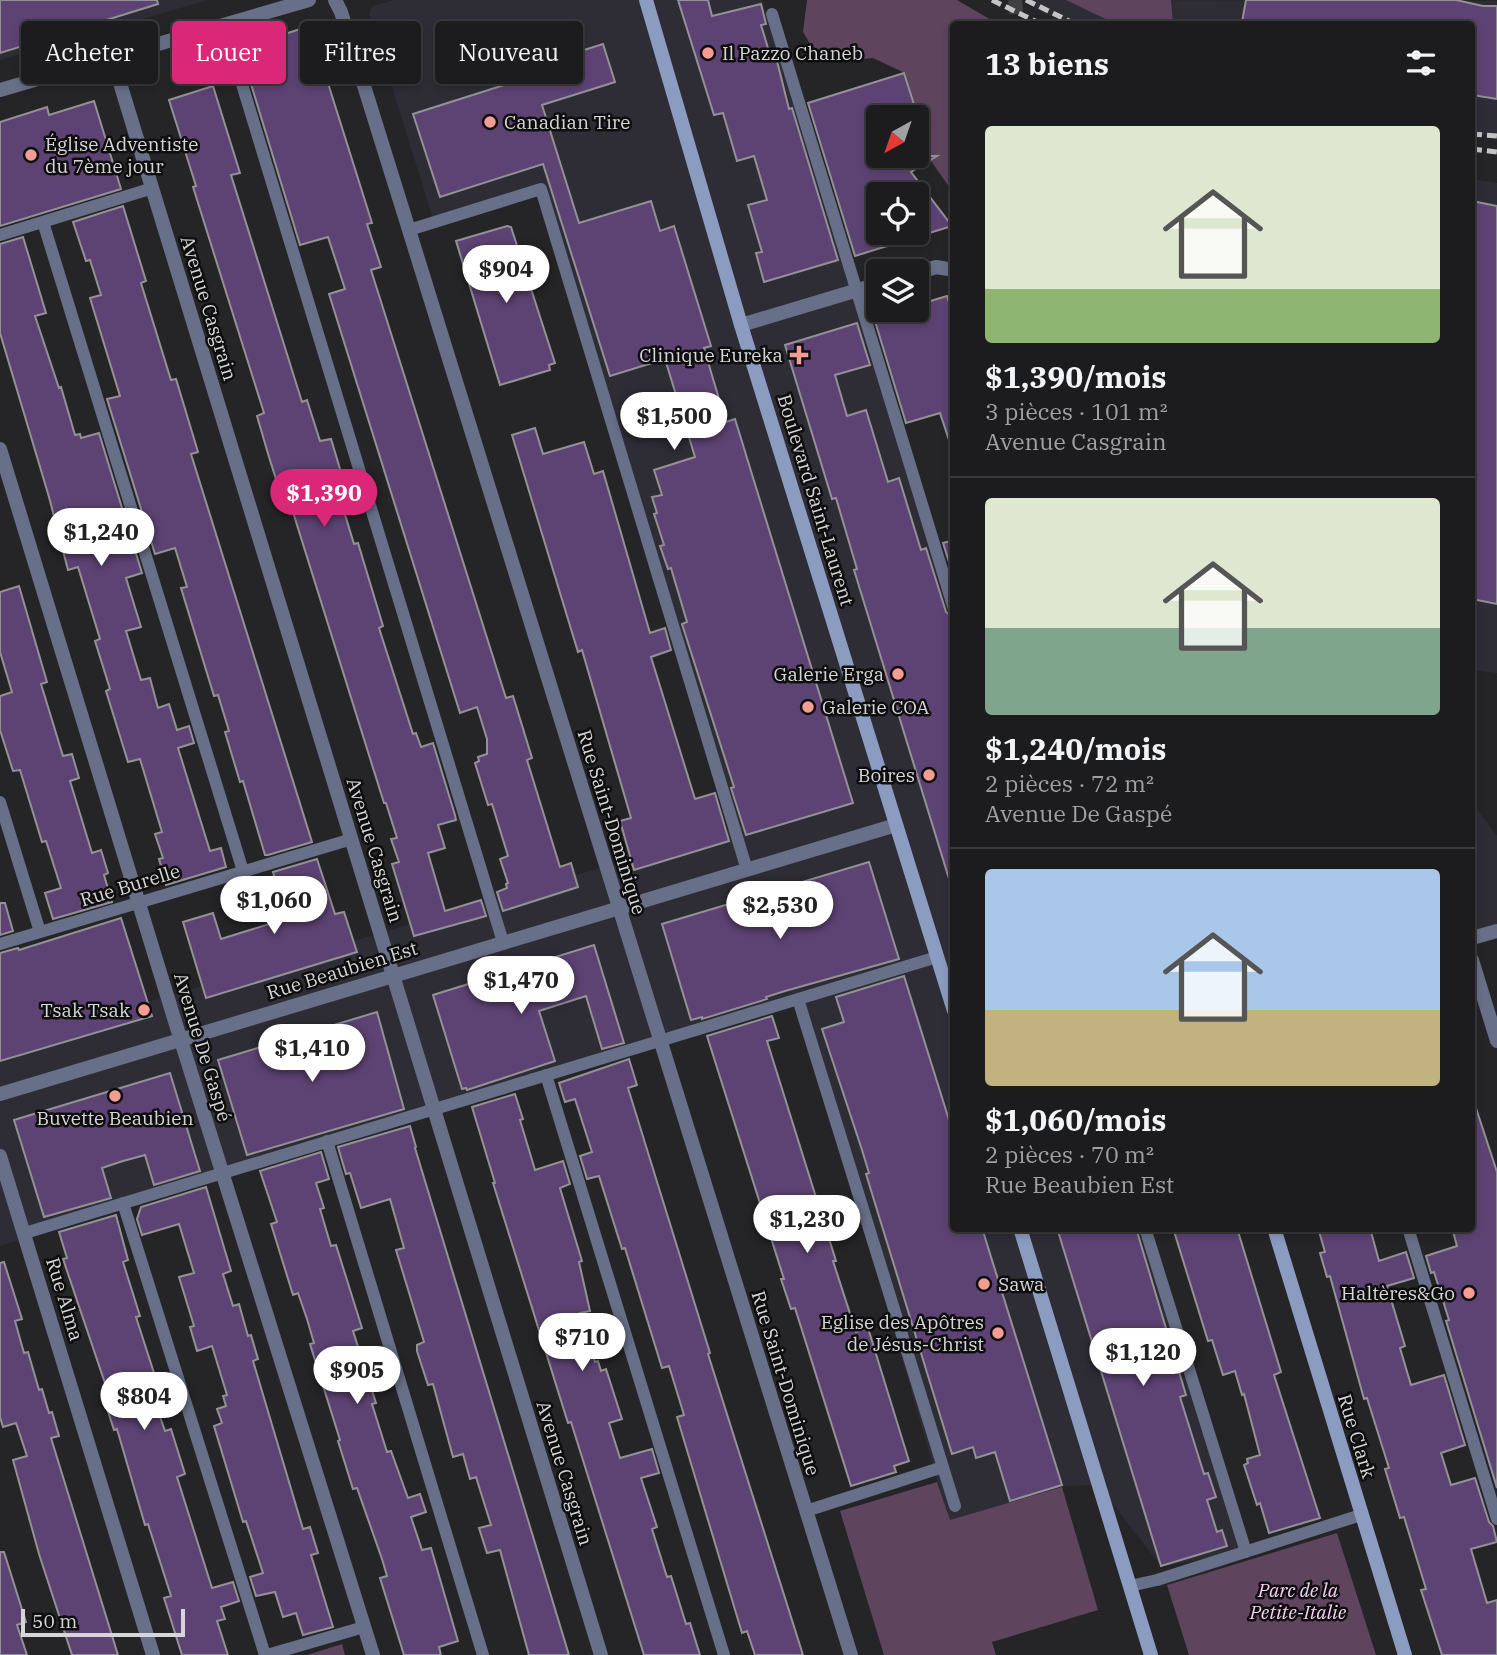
<!DOCTYPE html>
<html lang="fr">
<head>
<meta charset="utf-8">
<style>
  :root { --surface:#1c1c1e; --page:#29292b; --text:#f1f3f6; --muted:#a0a1a4; --line:#3a3a3c; --accent:#db2777 }
  body { margin:0; font-family:"IBM Plex Serif",serif; background:var(--page); color:var(--text); height:100vh; display:flex; flex-direction:column; font-size:26px; white-space:nowrap }
  * { box-sizing:border-box; margin:0 }
  p { font-size:23px; color:var(--muted) }
  .icon { flex:none; width:38px; height:38px; fill:none; stroke:currentColor; stroke-width:2; stroke-linecap:round; stroke-linejoin:round }
  .map { position:relative; flex:1; overflow:hidden }
  .panel { position:absolute; left:950px; top:21px; width:525px; height:1211px; display:flex; flex-direction:column; background:var(--surface); border-radius:7px; box-shadow:0 4px 10px #0003,0 0 0 2px var(--line) }
  .panel>* { flex:none }
  .banner { position:absolute; left:21px; top:21px; width:665px; height:63px; display:flex; gap:14px }
  .needle { width:46px; rotate:220deg }
  .buttons { position:absolute; left:866px; top:105px; display:grid; gap:14px }
  .buttons a { display:grid; place-items:center; width:63px; height:63px; border-radius:7px; background:var(--surface); box-shadow:0 4px 10px #0003,0 0 0 2px var(--line); font-size:35px }
  .scale { position:absolute; left:21px; bottom:18px; width:164px; box-sizing:border-box; padding-left:7px; border:4px solid #d6d6d8; border-top:0; font-size:19px; line-height:24px; white-space:nowrap; color:#d6d6d8; -webkit-text-stroke:5px #0e0e0f; paint-order:stroke }
  .price { position:absolute; translate:-50% -60px; padding:0 16px; border-radius:24px; background:#fff; color:#222; font-size:23px; line-height:46px; filter:drop-shadow(0 2px 4px #0008) }
  .price::after { content:''; position:absolute; left:50%; top:42px; width:21px; height:16px; margin-left:-10px; background:inherit; clip-path:polygon(0 0,100% 0,50% 100%) }
  .price.current { background:var(--accent); color:#fff }
  ul { padding:0; list-style:none }
  li { display:grid; align-content:center; gap:14px; height:371px; padding:0 35px }
  li+li { border-top:2px solid var(--line) }
  li span { display:grid; place-items:center; height:217px; border-radius:7px; color:#555 }
  li>.icon { margin-inline-start:auto }
  span .icon { width:126px; height:126px; fill:#fffc; stroke-width:1 }
  li b { font-size:30px }
  h2 { display:flex; justify-content:space-between; align-items:center; height:84px; padding:0 35px; font-size:30px }
  .pill { padding:0 24px; border-radius:7px; background:var(--surface); box-shadow:0 4px 10px #0003,0 0 0 2px var(--line); font-size:24px; line-height:63px }
  .pill.current { background:var(--accent); color:#fff }
  .map>svg:first-child { display:block }
  .built { fill:#2e2d36 }
  .green { fill:#5e445d }
  .building { fill:#5d4374; stroke:#939195; stroke-width:2; fill-rule:evenodd }
  .lines { fill:none; stroke-linecap:round; stroke-linejoin:round }
  .secondary-tunnel { stroke:#404042; stroke-width:14; stroke-dasharray:14 7; stroke-linecap:butt }
  .service { stroke:#677088; stroke-width:12 }
  .minor { stroke:#677088; stroke-width:14 }
  .tertiary { stroke:#677088; stroke-width:14 }
  .secondary { stroke:#8c9bc0; stroke-width:14 }
  .rail { stroke:#c4c4c6; stroke-width:5; stroke-dasharray:10 5; stroke-linecap:butt }
  .poi-dot { fill:#f59c93; stroke:#0e0e0f; stroke-width:2.5 }
  .labels { text-anchor:middle; stroke-width:5; stroke-linejoin:round; paint-order:stroke }
  .poi-label { font-size:19px; fill:#d6d6d8; stroke:#0e0e0f; text-anchor:end }
  .street-label { font-size:19px; fill:#d6d6d8; stroke:#0e0e0f }
  .park-label { font-size:19px; font-style:italic; fill:#f8cff7; stroke:#0e0e0f }
</style>
</head>
<body>
<div class="map">
<svg width="1497" height="1655" viewBox="0 0 1497 1655">
  <rect width="100%" height="100%" fill="#252528"/>
  <path class="built" d="M0 0H208L0 60Z
    M395 0H762L954 616V1228L1145 1229 1246 1552 1161 1566 1098 1485 1063 1486 949 1521 798 999 0 1246V1046L735 828 541 189 434 222 369 13 373 6Z
    M1022 0 1497 1V136L1472 134V24H1071L1043 13Z
    M1472 179 1497 183V673L1472 670Z
    M1472 803 1497 836V933L1472 939Z"/>
  <path class="green" d="M807 0H957L998 24H954V194L931 161 905 73 873 58 836 62 812 47 803 32Z
    M1066 0H1171L1173 24H1116Z
    M937 1482 950 1520 1062 1487 1098 1610 992 1642 996 1655H884L840 1511Z
    M1337 1533 1376 1655H1189L1167 1585Z
    M342 1644 345 1655H307Z"/>
  <path class="building" d="M0 0H157L158 4 0 53Z
    M678 0H708L712 16 761 4 766 24 761 25 771 58 776 57 789 109 792 108 838 260 764 282 756 253 762 252 748 205 767 200 754 156 737 161 723 113 714 115Z
    M1246 0H1456L1483 6H1497V99L1472 95V24H1253L1242 22Z
    M310 26 372 223 367 224 381 267 371 270 506 698 513 696 532 758 527 760 560 867 571 863 578 887 503 911 497 892 507 888 506 884 508 883 500 859 508 856 492 804 488 805 475 763 479 761 478 757 487 754V739L477 707 460 713 329 294 345 289 328 237 300 245 240 48Z
    M603 44 615 82 542 105 579 223 651 201 660 231 674 226 711 346 704 348 711 372 726 422 735 419 853 803 746 835 731 788 734 787 682 624 687 622 671 568 668 569 660 546 664 545 654 514 657 513 652 497 662 495 654 470 695 457 665 359 610 376 543 164 440 197 413 114 545 72 543 63Z
    M904 73 918 117H878V156H937L911 172 952 226 855 256 808 103ZM878 194H917V235V233H878Z
    M213 86 240 173 231 175 302 402 307 400 320 441 331 439 343 479 335 482 354 544 358 543 383 626 379 628 413 734 416 733 421 747 433 743 455 815 456 820 438 825 445 848 428 853 445 911 481 900 486 916 414 936 392 864 399 862 391 839 397 838 386 803H384L282 477 276 479 269 457 257 416 264 413 193 187 196 186 169 100Z
    M94 101 121 189 0 226V122L47 107 49 115Z
    M1472 201 1497 206V604L1472 599Z
    M123 206 146 281 141 283 171 380 176 379 198 452 191 454 312 842 268 855H265L243 781 240 782 225 732 229 731 218 695 214 696 181 588 187 587 175 548 155 554 107 399 120 396 90 298 101 295 90 260 86 261 73 222Z
    M507 226 511 227 555 363 549 365 550 370 500 385 456 241Z
    M23 237 46 313 35 316 59 388 61 387 75 435 80 434 81 438 99 433 142 573 126 578 141 627 126 631 141 680 150 678 158 708 169 704 177 730 189 726 194 743 178 748 210 851 221 848 226 867 166 885 159 859 163 858 155 834 162 832 140 759 128 762 106 691 110 689 95 641 100 639 78 567 68 570 49 497 0 333V244Z
    M947 296 954 319V443H950L940 413 906 423 874 318 902 310H917V305Z
    M857 323 870 365 835 375 847 416 866 410 888 482 899 478 921 550 926 548 946 612 954 618V881L950 882 854 570 857 569 836 498 832 499 785 345Z
    M535 428 543 454 584 442 594 474 603 471 650 633 665 628 671 650 651 657 695 799 715 793 729 841 634 870 620 821 631 818 582 650 578 652 512 435Z
    M954 540V578L943 543Z
    M19 586 47 682 41 684 63 756 72 754 79 778 70 781 92 853 101 850 108 873 104 875 112 902 53 919 45 893 61 888 46 841 42 842 20 770 13 771 0 730V696L12 692 0 652V592Z
    M317 859 335 914 344 912 357 952 206 998 183 922 213 913 221 939 279 921 270 889 277 887 273 872Z
    M869 862 899 959 785 991 766 997 767 999 702 1019V1017L691 1020 662 924Z
    M0 903H5L13 931 0 935Z
    M121 918 152 1016 0 1061V953L18 948 19 950Z
    M594 945 624 1043 602 1049 586 996 539 1011 555 1061 467 1090 466 1088 462 1089 433 995Z
    M904 976 954 1136V1228H982L1062 1485 1010 1501 995 1452 976 1458 973 1447 952 1454 866 1174 869 1173 862 1150 822 1029 844 1022 836 997Z
    M377 1012 404 1109 247 1155 218 1060Z
    M772 1016 779 1038 767 1041 836 1261H833L856 1332 868 1328 909 1461 894 1466 896 1472 851 1486 795 1308 791 1309 781 1279H784L707 1036Z
    M629 1059 637 1085 628 1088 710 1353 708 1354 803 1655H755L747 1631 742 1633 677 1417 684 1415 669 1366 662 1368 625 1248 622 1249 599 1176 587 1179 580 1156 592 1152 575 1099 565 1102 559 1083Z
    M170 1073 200 1171 154 1185 145 1155 123 1161 102 1168 111 1198 44 1217 14 1120Z
    M515 1094 523 1119 520 1120 535 1170 563 1161 570 1184 560 1188 582 1261 579 1262 590 1311 580 1313 595 1362 598 1361 601 1371 606 1369 622 1419 609 1423 620 1458 652 1449 659 1473 641 1478 657 1527 652 1529 667 1577 671 1576 686 1624 690 1623 700 1655H644L571 1422 568 1423 493 1183H495L472 1107Z
    M1475 1105 1497 1172V1488L1446 1321 1449 1320 1434 1272 1431 1273 1426 1256 1457 1246 1452 1228H1472V1106Z
    M410 1126 416 1147 415 1148 569 1655H529L500 1550 487 1553 479 1528 491 1525 476 1477 470 1479 463 1454 453 1457 433 1384 428 1385 417 1351V1345L424 1342 396 1250 404 1248 390 1199 361 1208 350 1173 346 1174 338 1147Z
    M321 1152 329 1179 316 1183 324 1208 320 1209 331 1246 336 1245 362 1328 353 1331 376 1403 372 1404 387 1452 391 1451 408 1498 420 1494 426 1512 411 1517 422 1550 431 1548 458 1641 439 1647 441 1655H404L380 1578 387 1576 382 1559 357 1488 353 1489 338 1441 340 1440 310 1344 314 1343 307 1319 298 1293 293 1295 271 1224 277 1222 260 1171Z
    M206 1187 231 1271 223 1274 233 1306 239 1304 248 1336 251 1335 258 1359 253 1361 303 1529 310 1527 318 1553 311 1555 333 1627 303 1635 296 1613 283 1617 275 1592 256 1596 250 1577 263 1573 246 1521 243 1522 214 1426 222 1423 217 1409 226 1406 223 1396 227 1395 212 1346 197 1351 190 1327 194 1326 179 1277 194 1273 179 1224 142 1235 137 1219 141 1207Z
    M116 1215 128 1260 123 1262 140 1316 136 1317 154 1373 146 1376 165 1431 171 1429 185 1474 177 1477 212 1588 233 1582 239 1601 221 1607 225 1619 217 1621 228 1655H182L164 1598 171 1596 148 1524 145 1525 117 1429 114 1430 106 1405 112 1404 63 1259 67 1258 59 1232Z
    M1057 1228H1136L1186 1395 1180 1397 1204 1474 1208 1473 1216 1497 1207 1500 1217 1532 1222 1530 1227 1546 1161 1566Z
    M1173 1228H1237L1281 1372 1274 1375 1320 1518 1269 1533 1260 1503 1257 1505 1244 1465 1248 1463 1247 1459 1260 1455 1244 1394 1242 1395 1235 1371 1223 1375 1212 1340 1208 1341Z
    M1318 1228H1370L1379 1261 1406 1252 1414 1278 1387 1286 1405 1346 1400 1348 1411 1385 1444 1375 1465 1445 1441 1453 1451 1485 1475 1478 1489 1522 1493 1526 1497 1542 1471 1549 1487 1603 1497 1600V1655H1442L1421 1590 1426 1589 1411 1540 1404 1517 1400 1518 1385 1469 1389 1468 1367 1398 1364 1399 1330 1276 1327 1277 1320 1253 1325 1252Z
    M4 1262 22 1319 15 1321 24 1353 28 1352 39 1390 42 1389 49 1413 52 1412 59 1436 51 1438 118 1655H72L39 1554 13 1460 27 1456 16 1423 3 1427 0 1417V1263Z
    M0 1552H4L26 1622 17 1625 27 1655H0Z"/>
  <g class="lines">
    <path class="secondary-tunnel" d="M1015 0 1017 24"/>
    <path class="service" d="M772 14 954 609
      M224 25 503 942
      M43 222 243 871
      M409 230 541 189 747 870
      M0 235 153 188
      M0 802 40 932
      M0 944 352 839
      M798 999 955 1506
      M546 1075 724 1655
      M327 1141 483 1655
      M123 1203 265 1655
      M1145 1228 1246 1552
      M1408 1228 1497 1519
      M25 1233 937 957
      M806 1511 943 1467
      M1130 1586 1157 1580 1361 1515
      M267 1655 364 1627"/>
    <path class="minor" d="M335 0 341 12 409 230 851 1655
      M112 57 601 1655
      M917 273 936 267 954 270
      M741 325 878 284
      M0 449 173 1015 373 1655
      M1472 960 1497 1041
      M0 1156 153 1655"/>
    <path class="tertiary" d="M0 90 309 0
      M1472 938 1497 931
      M0 1094 896 825"/>
    <path class="secondary" d="M646 0 741 325 954 1011
      M1020 1228 1151 1655
      M1274 1228 1405 1655"/>
    <path class="rail" d="M992 0 1041 24
      M1026 0 1075 24
      M1472 134 1497 136
      M1472 149 1497 152"/>
  </g>
  <g class="poi-dot">
    <circle cx="708" cy="53" r="7"/>
    <circle cx="490" cy="122" r="7"/>
    <circle cx="31" cy="155" r="7"/>
    <path d="M795.5 344.5h7v7h7v7h-7v7h-7v-7h-7v-7h7z"/>
    <circle cx="898" cy="674" r="7"/>
    <circle cx="808" cy="707" r="7"/>
    <circle cx="929" cy="775" r="7"/>
    <circle cx="144" cy="1010" r="7"/>
    <circle cx="115" cy="1096" r="7"/>
    <circle cx="984" cy="1284" r="7"/>
    <circle cx="1469" cy="1293" r="7"/>
    <circle cx="998" cy="1333" r="7"/>
  </g>
  <g class="labels">
    <g class="poi-label">
      <text x="722" y="60" text-anchor="start">Il Pazzo Chaneb</text>
      <text x="504" y="129" text-anchor="start">Canadian Tire</text>
      <text x="45" y="151" text-anchor="start">Église Adventiste<tspan x="45" dy="22">du 7ème jour</tspan></text>
      <text x="783" y="362">Clinique Eureka</text>
      <text x="884" y="681">Galerie Erga</text>
      <text x="822" y="714" text-anchor="start">Galerie COA</text>
      <text x="915" y="782">Boires</text>
      <text x="130" y="1017">Tsak Tsak</text>
      <text x="115" y="1125" text-anchor="middle">Buvette Beaubien</text>
      <text x="998" y="1291" text-anchor="start">Sawa</text>
      <text x="1455" y="1300">Haltères&amp;Go</text>
      <text x="984" y="1329">Eglise des Apôtres<tspan x="984" dy="22">de Jésus-Christ</tspan></text>
    </g>
    <g class="street-label">
      <text transform="translate(209 308) rotate(73)" y="7">Avenue Casgrain</text>
      <text transform="translate(816 500) rotate(73)" y="7">Boulevard Saint-Laurent</text>
      <text transform="translate(612 822) rotate(73)" y="7">Rue Saint-Dominique</text>
      <text transform="translate(375 850) rotate(73)" y="7">Avenue Casgrain</text>
      <text transform="translate(130 885) rotate(-17)" y="7">Rue Burelle</text>
      <text transform="translate(342 970) rotate(-17)" y="7">Rue Beaubien Est</text>
      <text transform="translate(203 1047) rotate(73)" y="7">Avenue De Gaspé</text>
      <text transform="translate(65 1299) rotate(73)" y="7">Rue Alma</text>
      <text transform="translate(786 1383) rotate(73)" y="7">Rue Saint-Dominique</text>
      <text transform="translate(1357 1436) rotate(73)" y="7">Rue Clark</text>
      <text transform="translate(565 1473) rotate(73)" y="7">Avenue Casgrain</text>
    </g>
    <g class="park-label">
      <text x="1298" y="1597">Parc de la<tspan x="1298" dy="22">Petite-Italie</tspan></text>
    </g>
  </g>
</svg>
<div class="buttons">
<a><svg class="needle" viewBox="-14 -14 28 28"><path d="M0-13l5 13h-10z" fill="#e53935"/><path d="M0 13l5-13h-10z" fill="#a0a1a4"/></svg></a>
<a><svg class="icon" aria-label="locate" viewBox="0 0 24 24"><circle cx="12" cy="12" r="6"/><path d="M12 2v4M12 18v4M2 12h4M18 12h4"/></svg></a>
<a><svg class="icon" aria-label="layers" viewBox="0 0 24 24"><path d="M12 4l9 5-9 5-9-5zM3 14l9 5 9-5"/></svg></a>
</div>
<div class="scale">50 m</div>
<b class="price" style="left:506px;top:305px">$904</b>
<b class="price" style="left:674px;top:452px">$1,500</b>
<b class="price current" style="left:324px;top:529px">$1,390</b>
<b class="price" style="left:101px;top:568px">$1,240</b>
<b class="price" style="left:274px;top:936px">$1,060</b>
<b class="price" style="left:780px;top:941px">$2,530</b>
<b class="price" style="left:521px;top:1016px">$1,470</b>
<b class="price" style="left:312px;top:1084px">$1,410</b>
<b class="price" style="left:807px;top:1255px">$1,230</b>
<b class="price" style="left:582px;top:1373px">$710</b>
<b class="price" style="left:1143px;top:1388px">$1,120</b>
<b class="price" style="left:357px;top:1406px">$905</b>
<b class="price" style="left:144px;top:1432px">$804</b>
<div class="banner">
<a class="pill">Acheter</a>
<a class="pill current">Louer</a>
<a class="pill">Filtres</a>
<a class="pill">Nouveau</a>
</div>
<section class="panel">
<h2>13 biens<svg class="icon" aria-label="filters" viewBox="0 0 24 24"><path d="M4 7h16M4 17h16"/><circle cx="9" cy="7" r="2"/><circle cx="15" cy="17" r="2"/></svg></h2>
<ul>
<li><span style="background:linear-gradient(#dfe7d0 75%,#8fb573 0)"><svg class="icon" aria-label="home" viewBox="0 0 24 24"><path d="M3 11l9-7 9 7M6 9v11h12V9"/></svg></span><div><b>$1,390/mois</b><p>3 pièces · 101 m²</p><p>Avenue Casgrain</p></div></li>
<li><span style="background:linear-gradient(#dfe7d0 60%,#7fa58c 0)"><svg class="icon" aria-label="home" viewBox="0 0 24 24"><path d="M3 11l9-7 9 7M6 9v11h12V9"/></svg></span><div><b>$1,240/mois</b><p>2 pièces · 72 m²</p><p>Avenue De Gaspé</p></div></li>
<li><span style="background:linear-gradient(#a9c7e8 65%,#c2b280 0)"><svg class="icon" aria-label="home" viewBox="0 0 24 24"><path d="M3 11l9-7 9 7M6 9v11h12V9"/></svg></span><div><b>$1,060/mois</b><p>2 pièces · 70 m²</p><p>Rue Beaubien Est</p></div></li>
</ul>
</section>
</div>
</body>
</html>
